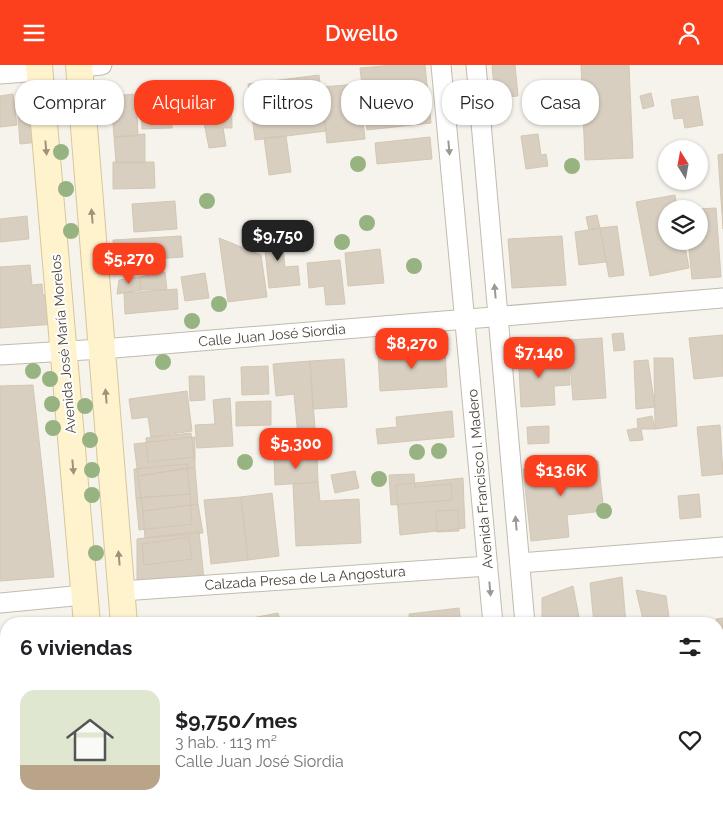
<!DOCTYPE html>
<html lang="es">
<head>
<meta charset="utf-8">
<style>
  :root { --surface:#fff; --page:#f2f2f2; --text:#202124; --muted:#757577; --line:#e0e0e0; --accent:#fc3f1d }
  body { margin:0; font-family:Raleway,sans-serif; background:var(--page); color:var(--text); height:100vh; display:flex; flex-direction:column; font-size:19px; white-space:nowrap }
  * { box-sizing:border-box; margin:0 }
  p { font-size:16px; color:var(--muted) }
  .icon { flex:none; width:28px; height:28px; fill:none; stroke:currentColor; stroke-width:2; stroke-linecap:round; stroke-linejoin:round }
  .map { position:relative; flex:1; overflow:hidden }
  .side { position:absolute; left:0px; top:552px; width:724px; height:196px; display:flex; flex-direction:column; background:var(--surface); border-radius:20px 20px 0 0; box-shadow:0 1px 4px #0004 }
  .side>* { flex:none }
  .top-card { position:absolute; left:15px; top:15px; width:694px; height:45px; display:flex; gap:10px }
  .needle { width:32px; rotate:349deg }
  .controls { position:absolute; left:658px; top:75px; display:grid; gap:10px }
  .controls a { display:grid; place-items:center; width:50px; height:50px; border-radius:50%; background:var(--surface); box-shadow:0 1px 4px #0004; font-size:25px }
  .price { position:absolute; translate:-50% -42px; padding:0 11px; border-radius:10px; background:var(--accent); color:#fff; font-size:16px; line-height:32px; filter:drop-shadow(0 1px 2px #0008) }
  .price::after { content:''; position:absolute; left:50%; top:30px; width:15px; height:11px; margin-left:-8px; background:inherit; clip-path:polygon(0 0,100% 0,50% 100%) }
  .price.active { background:#222; color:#fff }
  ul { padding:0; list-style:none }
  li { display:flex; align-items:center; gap:15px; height:125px; padding:0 20px }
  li+li { border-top:1px solid var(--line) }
  li span { display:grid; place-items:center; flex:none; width:140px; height:100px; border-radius:15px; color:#555 }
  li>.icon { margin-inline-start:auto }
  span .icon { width:60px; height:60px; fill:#fffc; stroke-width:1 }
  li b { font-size:21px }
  h2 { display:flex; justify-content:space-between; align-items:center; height:60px; padding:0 20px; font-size:21px }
  .chip { padding:0 18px; border-radius:20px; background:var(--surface); box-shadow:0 1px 4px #0004; font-size:18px; line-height:45px }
  .chip.active { background:var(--accent); color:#fff }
  header { display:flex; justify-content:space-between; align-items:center; height:65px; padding:0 20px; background:var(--accent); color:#fff; font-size:22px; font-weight:600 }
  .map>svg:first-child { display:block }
  .building { fill:#d8cfc1; stroke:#d3c7b4 }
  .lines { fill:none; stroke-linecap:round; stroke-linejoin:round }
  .street-casing { stroke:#c2bbae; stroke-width:21 }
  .secondary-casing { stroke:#d6c79b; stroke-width:28 }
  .street { stroke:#fff; stroke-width:19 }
  .secondary { stroke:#fff3cd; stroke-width:26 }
  .tree { fill:#97b381 }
  .oneway { fill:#9c937c }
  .oneway2 { fill:#9c9892 }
  .labels { text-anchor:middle; stroke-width:4; stroke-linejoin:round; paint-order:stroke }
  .street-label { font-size:14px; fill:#4b4439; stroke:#fff }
</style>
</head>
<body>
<header><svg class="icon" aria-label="menu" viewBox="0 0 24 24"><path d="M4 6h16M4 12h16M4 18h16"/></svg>Dwello<svg class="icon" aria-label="person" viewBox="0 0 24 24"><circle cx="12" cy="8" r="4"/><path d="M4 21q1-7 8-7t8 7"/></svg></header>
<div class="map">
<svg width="723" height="748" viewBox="0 0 723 748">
  <rect width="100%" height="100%" fill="#f6f3ec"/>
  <path class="building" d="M394 0H425L431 58 367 65 360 3Z
    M492 0H515L518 31 495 33Z
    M581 0H629L633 93 585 95Z
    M319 10 326 66 255 75 248 19Z
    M359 19 365 74 327 78 321 22Z
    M170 21 172 63 142 64 140 23Z
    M173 22H204V58L174 59Z
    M204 22H231L232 63H214V35H204Z
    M651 28 654 41 643 44 640 31Z
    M13 29 17 60 0 62V31Z
    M136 29 138 71 114 72 111 31Z
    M698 31 703 60 685 63 683 53 674 54 671 35Z
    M37 35 39 77 20 79 17 36Z
    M222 56 226 81 209 83 204 58Z
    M145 69V98H116L114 72Z
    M538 69 541 90 546 89 548 101 526 104 521 71Z
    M286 71 291 107 269 110 264 73Z
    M430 72 432 94 377 99 375 78Z
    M723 89V164L718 90Z
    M113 97H154L155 123 113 124Z
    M675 130 677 144H666V176H684L689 203 650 211 636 137Z
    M175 136 177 164 134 167 132 139Z
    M716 143 721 212 692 214 688 176H699V144Z
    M597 150 600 163 589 165 586 152Z
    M27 151 29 174 0 177V154Z
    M617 161 624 210 609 212 600 163Z
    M600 163 606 197 579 200 575 167Z
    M281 164 285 202 298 201 300 220 269 223 263 166Z
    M181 171 183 192 114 197 113 175Z
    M562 171 566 220 512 223 508 174Z
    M219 173 261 190 267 232 228 237Z
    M380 184 384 218 348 221 345 188Z
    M340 195 345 239 326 240 324 221 309 223 307 198Z
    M30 200 32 220 42 219 43 230 52 229 55 259 0 263V202Z
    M165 207 167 225H141L140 212Z
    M205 208 209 233 185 236 181 212Z
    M140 212 141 225 117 229 119 215Z
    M177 224 178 244 125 249 124 228Z
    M623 268 625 285 614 286 612 269Z
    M723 270V311L694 314 689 273Z
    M602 273 606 333 573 335 568 275Z
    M539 281 540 304 569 302 570 320 554 321 555 340 521 342 518 283Z
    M445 284 447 322 380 326 378 288Z
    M654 293H673L677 361 655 364Z
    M344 294 347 342 313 344 310 296Z
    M648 295 655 342 636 344 634 296Z
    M310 296 317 390 300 392 294 329 276 331 273 299Z
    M268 301 269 329 242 330 241 302Z
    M189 311H204L205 335 190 336Z
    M33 320 54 512 0 516V321Z
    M187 326 192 366 151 372 148 352 132 354 129 334Z
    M230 333 233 381 197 383 195 360 215 359 213 335Z
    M271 336V360L236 361V337Z
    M452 346 454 372 378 379 376 364 397 362 396 352Z
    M652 351 655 364H641L643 375 630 376 627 365 638 363 637 354Z
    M720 360 723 409 702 411 697 362Z
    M549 361V378L528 379 527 362Z
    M191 368 194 392 148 397 146 373Z
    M195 372V402L138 411 134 379Z
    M317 390 318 417 275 420 274 393Z
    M598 396 604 446 567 450 569 472 531 476 523 404Z
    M187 399 190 429 136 433 134 404Z
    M195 402 198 439 143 446 138 411Z
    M355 406 359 423 335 428 331 410Z
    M414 409 415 422 451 419 452 435 391 440 389 410Z
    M463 413 465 463 400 470 396 420Z
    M318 417 320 436 359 434 361 478 296 481 293 419Z
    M272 428 279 491 248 495 241 432Z
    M190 429 192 459 139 465 136 433Z
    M699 429 701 452 680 454 678 431Z
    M241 432 248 495 211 499 204 435Z
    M198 439 203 468 145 473 143 446Z
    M458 445 459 466 437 467 436 446Z
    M199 466 204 514 137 521V474Z
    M189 472 192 494 144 500 142 479Z
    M622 512 626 559H594L590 518Z
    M573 521 579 552 542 557V533Z
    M636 525 666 531 670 559H644Z
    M459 543 461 559H410L409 549Z
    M278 548 281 559H252V553Z
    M723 553V567L719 568 716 554Z
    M0 574 6 592V598L0 599Z
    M718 657H723V672L718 673Z
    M6 720V742H16V748H0V721Z"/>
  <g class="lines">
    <defs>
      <path id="street" d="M441 0 493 559
        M476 0 525 559
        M80 2 102 0
        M0 9 40 6
        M0 290 102 284 723 233
        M520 498 723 482
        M122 526 488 501
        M0 538 84 530
        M508 742V748
        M541 742 542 748"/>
      <path id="secondary" d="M39 0 87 559
        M79 0 124 559
        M718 714 723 713
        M718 737 723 736
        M102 742V748
        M139 742 140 748
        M290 748 358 742
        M576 748 644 742"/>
    </defs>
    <use href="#street" class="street-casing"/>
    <use href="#secondary" class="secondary-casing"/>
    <use href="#street" class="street"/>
    <use href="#secondary" class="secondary"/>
  </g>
  <g class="tree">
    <circle cx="61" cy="87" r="8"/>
    <circle cx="358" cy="99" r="8"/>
    <circle cx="572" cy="101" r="8"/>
    <circle cx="66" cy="124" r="8"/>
    <circle cx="207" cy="136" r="8"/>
    <circle cx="367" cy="158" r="8"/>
    <circle cx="71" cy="166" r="8"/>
    <circle cx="342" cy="177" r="8"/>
    <circle cx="414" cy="201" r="8"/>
    <circle cx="219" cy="239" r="8"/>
    <circle cx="192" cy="256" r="8"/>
    <circle cx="163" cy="297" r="8"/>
    <circle cx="33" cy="306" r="8"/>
    <circle cx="50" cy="314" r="8"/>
    <circle cx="52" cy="339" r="8"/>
    <circle cx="85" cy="341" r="8"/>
    <circle cx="53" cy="363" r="8"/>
    <circle cx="90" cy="375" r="8"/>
    <circle cx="439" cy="386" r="8"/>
    <circle cx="417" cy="387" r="8"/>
    <circle cx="245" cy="397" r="8"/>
    <circle cx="92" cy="405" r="8"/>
    <circle cx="379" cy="414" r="8"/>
    <circle cx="92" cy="430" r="8"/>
    <circle cx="604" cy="446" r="8"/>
    <circle cx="96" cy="488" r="8"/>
  </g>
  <defs><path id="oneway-solid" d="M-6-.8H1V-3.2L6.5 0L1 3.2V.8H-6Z" transform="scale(1.25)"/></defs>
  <g class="oneway">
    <use href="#oneway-solid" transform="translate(46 83) rotate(85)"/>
    <use href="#oneway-solid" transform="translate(92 151) rotate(-95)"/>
    <use href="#oneway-solid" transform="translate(106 331) rotate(-95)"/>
    <use href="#oneway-solid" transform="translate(73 402) rotate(85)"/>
    <use href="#oneway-solid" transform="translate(119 493) rotate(-95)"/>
  </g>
  <g class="oneway2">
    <use href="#oneway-solid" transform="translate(449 83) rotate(85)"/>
    <use href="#oneway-solid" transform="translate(495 226) rotate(-95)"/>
    <use href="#oneway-solid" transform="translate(516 458) rotate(-95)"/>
    <use href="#oneway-solid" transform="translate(490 524) rotate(85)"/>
  </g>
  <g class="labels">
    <g class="street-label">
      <text transform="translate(272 270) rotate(-5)" y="5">Calle Juan José Siordia</text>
      <text transform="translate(63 279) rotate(-95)" y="5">Avenida José María Morelos</text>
      <text transform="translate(480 414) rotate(-95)" y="5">Avenida Francisco I. Madero</text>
      <text transform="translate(305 513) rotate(-4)" y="5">Calzada Presa de La Angostura</text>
    </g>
  </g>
</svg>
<div class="controls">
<a><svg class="needle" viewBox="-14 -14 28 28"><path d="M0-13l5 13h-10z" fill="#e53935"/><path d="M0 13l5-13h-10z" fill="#757577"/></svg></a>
<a><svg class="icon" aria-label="layers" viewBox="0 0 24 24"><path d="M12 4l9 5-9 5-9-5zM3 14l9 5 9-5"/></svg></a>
</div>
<b class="price active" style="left:278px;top:197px">$9,750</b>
<b class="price" style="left:129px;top:220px">$5,270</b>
<b class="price" style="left:412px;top:305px">$8,270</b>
<b class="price" style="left:539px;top:314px">$7,140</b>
<b class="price" style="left:296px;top:405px">$5,300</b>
<b class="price" style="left:561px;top:432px">$13.6K</b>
<div class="top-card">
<a class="chip">Comprar</a>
<a class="chip active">Alquilar</a>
<a class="chip">Filtros</a>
<a class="chip">Nuevo</a>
<a class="chip">Piso</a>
<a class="chip">Casa</a>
</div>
<section class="side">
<h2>6 viviendas<svg class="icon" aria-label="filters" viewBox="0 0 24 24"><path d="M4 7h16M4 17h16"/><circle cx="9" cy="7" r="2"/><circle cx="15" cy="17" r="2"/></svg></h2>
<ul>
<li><span style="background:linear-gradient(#dfe7d0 75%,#b9a48a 0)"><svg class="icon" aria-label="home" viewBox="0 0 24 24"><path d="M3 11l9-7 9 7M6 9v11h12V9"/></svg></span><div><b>$9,750/mes</b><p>3 hab. · 113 m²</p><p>Calle Juan José Siordia</p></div><svg class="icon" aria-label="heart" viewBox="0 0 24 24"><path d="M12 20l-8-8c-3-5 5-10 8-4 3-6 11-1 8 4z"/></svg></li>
</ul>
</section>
</div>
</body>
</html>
